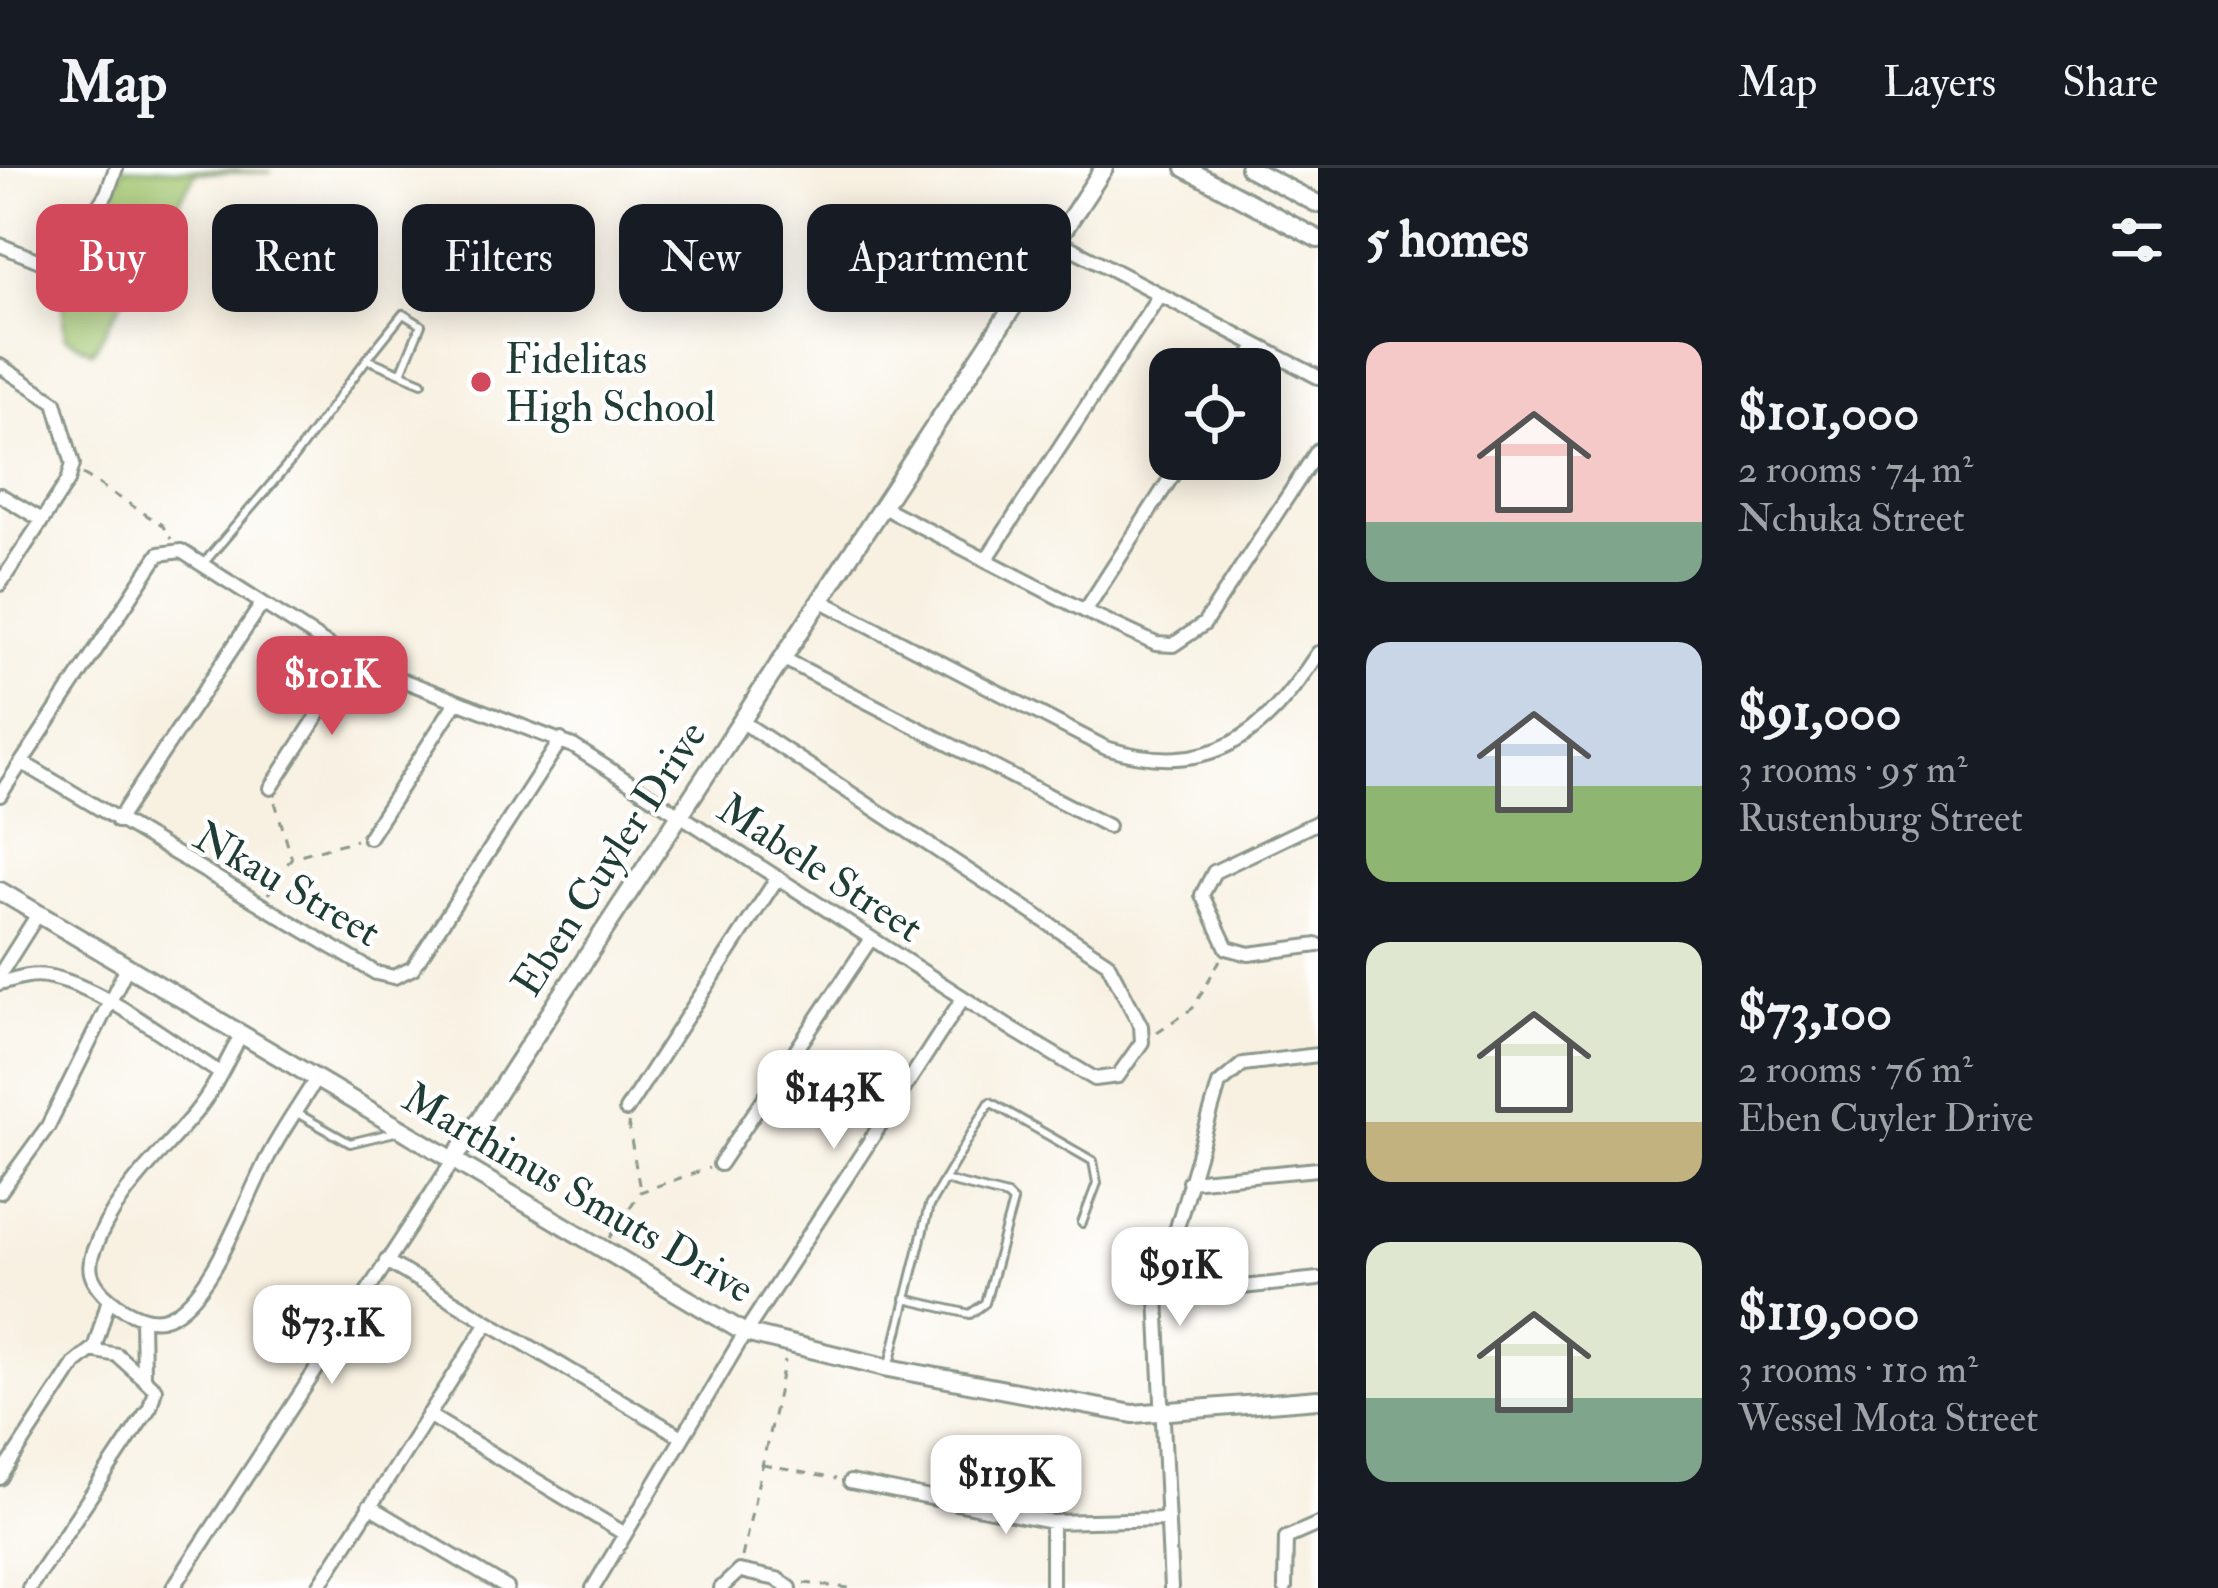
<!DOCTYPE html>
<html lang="en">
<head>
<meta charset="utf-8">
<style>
  :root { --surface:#171b24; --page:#20242c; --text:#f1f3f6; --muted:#9ea1a6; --line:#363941; --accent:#d1495b }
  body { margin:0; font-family:"IM FELL Double Pica",serif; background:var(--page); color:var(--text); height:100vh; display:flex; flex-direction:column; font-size:45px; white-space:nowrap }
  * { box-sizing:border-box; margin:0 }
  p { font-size:39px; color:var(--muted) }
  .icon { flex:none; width:66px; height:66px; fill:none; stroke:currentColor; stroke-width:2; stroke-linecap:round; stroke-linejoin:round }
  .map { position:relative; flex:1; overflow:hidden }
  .side { display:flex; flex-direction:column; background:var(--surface); width:900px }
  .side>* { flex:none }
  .top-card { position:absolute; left:36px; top:36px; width:1101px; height:108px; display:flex; gap:24px }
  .controls { position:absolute; left:1149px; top:180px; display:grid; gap:24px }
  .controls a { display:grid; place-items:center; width:132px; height:132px; border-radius:24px; background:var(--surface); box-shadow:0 6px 30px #0003; font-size:60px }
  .price { position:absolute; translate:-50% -102px; padding:0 27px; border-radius:24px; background:#fff; color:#222; font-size:39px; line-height:78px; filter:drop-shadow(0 3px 6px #0008) }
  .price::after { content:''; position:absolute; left:50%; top:72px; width:36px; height:27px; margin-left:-18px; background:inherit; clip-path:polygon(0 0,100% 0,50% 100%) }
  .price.on { background:var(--accent); color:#fff }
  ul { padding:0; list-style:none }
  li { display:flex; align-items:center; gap:36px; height:300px; padding:0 48px }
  li span { display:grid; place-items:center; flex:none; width:336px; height:240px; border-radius:24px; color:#555 }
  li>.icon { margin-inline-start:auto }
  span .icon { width:144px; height:144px; fill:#fffc; stroke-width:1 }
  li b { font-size:51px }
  h2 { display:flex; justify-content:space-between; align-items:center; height:144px; padding:0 48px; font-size:51px }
  .tag { padding:0 42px; border-radius:24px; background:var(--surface); box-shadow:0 6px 30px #0003; font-size:42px; line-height:108px }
  .tag.on { background:var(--accent); color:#fff }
  header { display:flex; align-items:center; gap:72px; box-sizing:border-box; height:168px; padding:0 60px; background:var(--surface); border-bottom:3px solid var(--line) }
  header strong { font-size:57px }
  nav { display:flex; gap:66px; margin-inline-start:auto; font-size:42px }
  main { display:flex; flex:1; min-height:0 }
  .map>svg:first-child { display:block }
  .green { fill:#a4c872; stroke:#628253; stroke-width:3 }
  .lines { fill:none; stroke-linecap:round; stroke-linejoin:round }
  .lane-casing { stroke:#8c978b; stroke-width:12 }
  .street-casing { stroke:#8c978b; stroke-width:18 }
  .secondary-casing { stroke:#8c978b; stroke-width:22 }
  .path { stroke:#8c978b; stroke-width:3; stroke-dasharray:9 9; stroke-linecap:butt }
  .lane { stroke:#fff; stroke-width:6 }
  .street { stroke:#fff; stroke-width:12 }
  .secondary { stroke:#fff; stroke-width:16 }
  .poi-dot { fill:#d1495b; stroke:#fff; stroke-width:4.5 }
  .labels { text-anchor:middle; stroke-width:9; stroke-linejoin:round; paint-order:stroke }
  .poi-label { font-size:42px; fill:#1f3d34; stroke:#fff; text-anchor:start }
  .street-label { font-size:42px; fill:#1f3d34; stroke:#fff }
</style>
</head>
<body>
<header>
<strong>Map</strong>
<nav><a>Map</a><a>Layers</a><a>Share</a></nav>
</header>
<main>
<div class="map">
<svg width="1318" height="1420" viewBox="0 0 1318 1420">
  <rect width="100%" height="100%" fill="#fff"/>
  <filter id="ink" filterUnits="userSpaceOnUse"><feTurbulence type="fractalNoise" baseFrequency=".00833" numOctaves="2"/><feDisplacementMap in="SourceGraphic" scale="24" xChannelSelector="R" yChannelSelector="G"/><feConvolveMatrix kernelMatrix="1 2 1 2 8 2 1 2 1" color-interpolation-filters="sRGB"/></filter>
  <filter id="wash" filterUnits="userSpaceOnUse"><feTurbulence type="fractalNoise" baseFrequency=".004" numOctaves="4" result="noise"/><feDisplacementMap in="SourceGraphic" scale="48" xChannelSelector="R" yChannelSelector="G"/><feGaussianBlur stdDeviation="2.7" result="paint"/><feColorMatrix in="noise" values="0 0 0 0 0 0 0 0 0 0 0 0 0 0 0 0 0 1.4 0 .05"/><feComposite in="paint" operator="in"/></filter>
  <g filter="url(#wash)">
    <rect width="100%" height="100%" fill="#f8f1e2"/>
    <path class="green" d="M122 0 272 4H196L93 184 65 169 61 111 110 34Z"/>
  </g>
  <g filter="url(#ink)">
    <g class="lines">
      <defs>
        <path id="lane" d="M367 191 403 146 421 157 401 205
          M203 396 292 292 367 191 422 214
          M295 944 350 975 395 964
          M905 1131 970 1146 985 1135 1013 1034 1007 1028 944 1012
          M890 1196 929 1038 990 934 1093 993 1097 1015 1082 1055"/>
        <path id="street" d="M1056 72 1318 209
          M0 77 42 94 64 91 107 25 116 0
          M0 198 55 234 73 296 68 313 0 416
          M1241 201 1256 178
          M0 327 42 352
          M881 338 1085 443 1156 476 1173 477 1204 456 1318 282
          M986 392 1160 126
          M820 432 1106 580C1211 612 1263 568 1318 485
          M1085 443 1183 291
          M782 490 1108 658
          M23 595 376 805 394 809 413 800 561 572
          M271 620 353 493
          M0 627 159 386 181 383 353 493 573 578 1015 863 1095 911 1118 908 1142 874 1141 858 1107 794 741 553
          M117 653 262 436
          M1318 654 1214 704 1202 727 1227 780 1249 786 1318 777
          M369 669 456 534
          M0 806 38 746
          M0 815C15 811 30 805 46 808 99 816 174 876 220 905
          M241 867C227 893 214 922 195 945 158 989 113 1028 93 1084 87 1101 91 1112 103 1125 117 1139 147 1158 168 1149 213 1131 246 1029 268 989 282 962 300 937 316 911
          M626 942 776 712
          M720 996 870 772
          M1189 1013 1318 1001
          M0 1024 48 958 127 799
          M386 1093 682 1269
          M1157 1128 1318 1111
          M142 1149 143 1208
          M94 1181 109 1131
          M428 1247 625 1366
          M0 1310 75 1195 91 1182 117 1187 155 1221 150 1239 29 1420
          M850 1314 1052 1354 1168 1351
          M369 1338 507 1420
          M1052 1354V1420
          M173 1420 453 993
          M318 1420 487 1156
          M593 1420 745 1165 963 830
          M721 1420 739 1403 777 1411 790 1420
          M1171 1420 1157 1128 1219 916 1243 896 1318 887
          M1285 1420 1286 1370 1318 1356"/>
        <path id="secondary" d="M1185 0 1318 71
          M1249 0 1318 36
          M0 723 745 1165 889 1200 1133 1246 1318 1231
          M453 993 1104 0"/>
      </defs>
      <use href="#lane" class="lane-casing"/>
      <use href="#street" class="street-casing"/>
      <use href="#secondary" class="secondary-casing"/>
      <path class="path" d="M83 306 162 357 171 371
        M275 634 291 688
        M268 726 292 689 356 672
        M1157 864 1193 840 1220 792
        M628 955 640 1022
        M610 1070 640 1024 709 1000
        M763 1297 836 1311
        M742 1389 785 1193
        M804 1415 849 1420"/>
      <use href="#lane" class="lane"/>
      <use href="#street" class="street"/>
      <use href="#secondary" class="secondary"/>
    </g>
  </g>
  <circle class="poi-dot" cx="481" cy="214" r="12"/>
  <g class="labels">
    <g class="poi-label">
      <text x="505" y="205">Fidelitas<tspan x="505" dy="48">High School</tspan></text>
    </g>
    <g class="street-label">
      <text transform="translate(608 690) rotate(-57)" y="15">Eben Cuyler Drive</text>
      <text transform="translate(821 699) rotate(33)" y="15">Mabele Street</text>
      <text transform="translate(288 715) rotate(30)" y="15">Nkau Street</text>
      <text transform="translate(579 1024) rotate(30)" y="15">Marthinus Smuts Drive</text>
    </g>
  </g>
</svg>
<div class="controls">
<a><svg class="icon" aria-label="locate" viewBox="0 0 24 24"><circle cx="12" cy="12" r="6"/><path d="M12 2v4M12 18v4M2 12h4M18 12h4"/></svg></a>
</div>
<b class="price on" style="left:332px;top:570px">$101K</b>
<b class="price" style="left:834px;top:984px">$143K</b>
<b class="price" style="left:1180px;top:1161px">$91K</b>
<b class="price" style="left:332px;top:1219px">$73.1K</b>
<b class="price" style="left:1006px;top:1369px">$119K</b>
<div class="top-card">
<a class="tag on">Buy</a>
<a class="tag">Rent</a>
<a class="tag">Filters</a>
<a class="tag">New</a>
<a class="tag">Apartment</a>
</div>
</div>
<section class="side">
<h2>5 homes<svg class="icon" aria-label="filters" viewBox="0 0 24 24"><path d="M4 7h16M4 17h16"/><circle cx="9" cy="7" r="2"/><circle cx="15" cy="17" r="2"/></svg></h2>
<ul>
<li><span style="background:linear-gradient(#f6c9c9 75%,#7fa58c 0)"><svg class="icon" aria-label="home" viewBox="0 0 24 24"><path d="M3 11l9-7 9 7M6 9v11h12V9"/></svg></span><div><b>$101,000</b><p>2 rooms · 74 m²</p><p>Nchuka Street</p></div></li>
<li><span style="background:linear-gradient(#c9d6e8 60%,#8fb573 0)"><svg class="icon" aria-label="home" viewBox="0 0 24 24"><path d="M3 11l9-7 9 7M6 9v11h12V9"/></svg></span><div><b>$91,000</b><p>3 rooms · 95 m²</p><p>Rustenburg Street</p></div></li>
<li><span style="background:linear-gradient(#dfe7d0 75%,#c2b280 0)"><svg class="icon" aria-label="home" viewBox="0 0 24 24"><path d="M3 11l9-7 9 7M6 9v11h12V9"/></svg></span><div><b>$73,100</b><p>2 rooms · 76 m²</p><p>Eben Cuyler Drive</p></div></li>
<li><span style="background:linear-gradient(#dfe7d0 65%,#7fa58c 0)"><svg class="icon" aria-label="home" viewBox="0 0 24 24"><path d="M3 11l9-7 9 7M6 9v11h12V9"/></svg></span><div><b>$119,000</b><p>3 rooms · 110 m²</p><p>Wessel Mota Street</p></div></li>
</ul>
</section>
</main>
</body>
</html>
